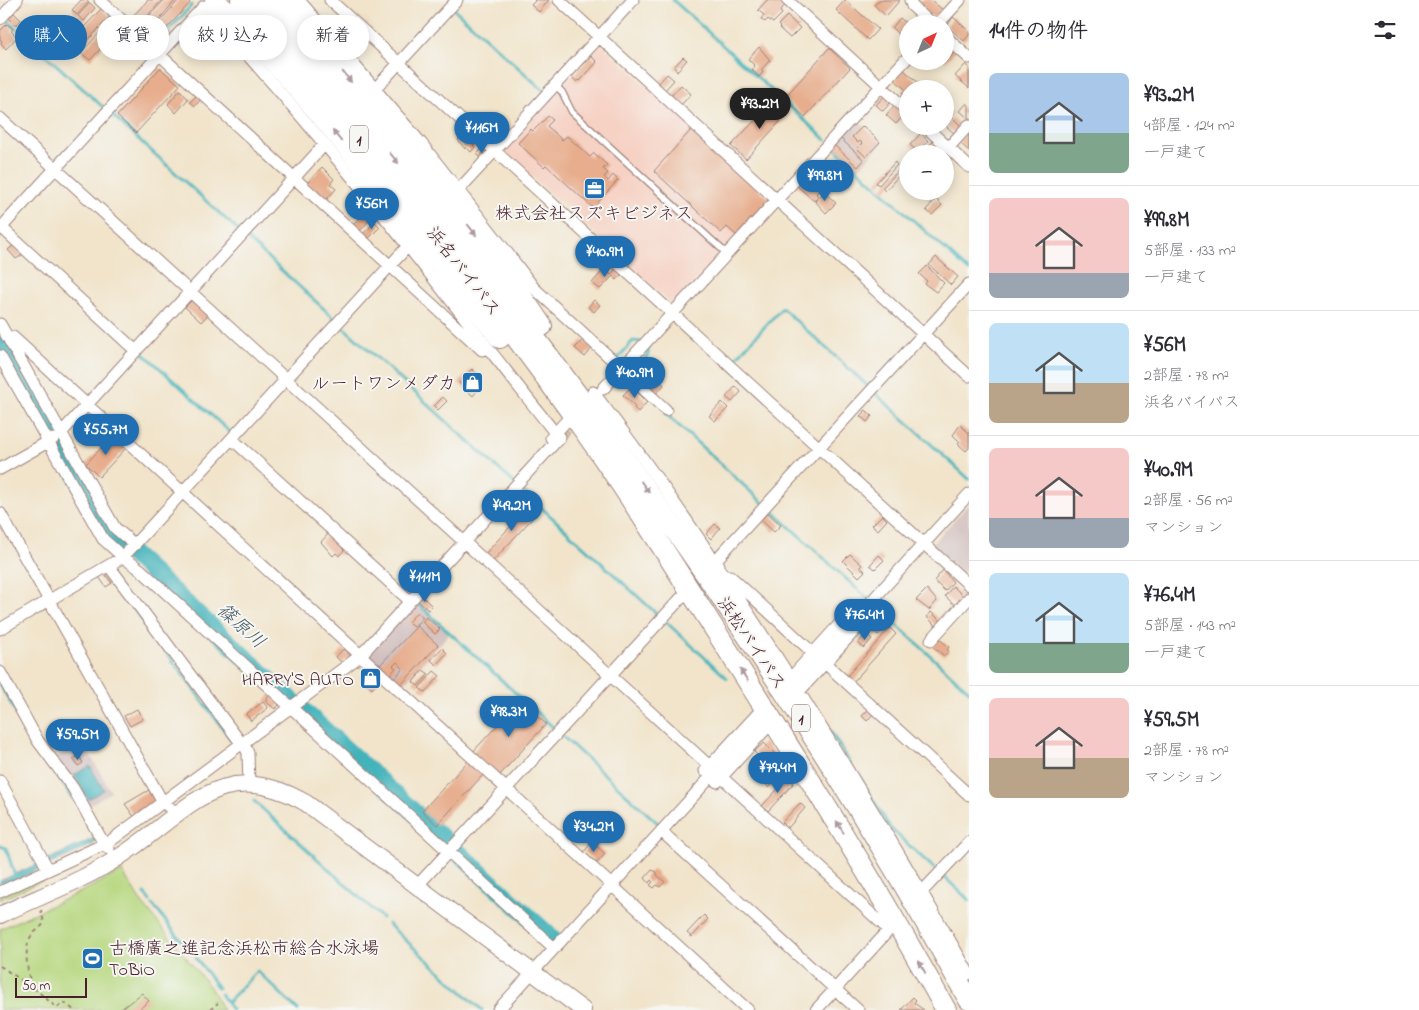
<!DOCTYPE html>
<html lang="ja">
<head>
<meta charset="utf-8">
<style>
  :root { --surface:#fff; --page:#f7f7f7; --text:#2b2b33; --muted:#7c7c81; --line:#e1e1e2; --accent:#1f6fb2 }
  body { margin:0; font-family:"Indie Flower","Klee One",sans-serif; background:var(--page); color:var(--text); height:100vh; display:flex; flex-direction:column; font-size:19px; white-space:nowrap }
  * { box-sizing:border-box; margin:0 }
  p { font-size:16px; color:var(--muted) }
  .icon { flex:none; width:28px; height:28px; fill:none; stroke:currentColor; stroke-width:2; stroke-linecap:round; stroke-linejoin:round }
  .map { position:relative; flex:1; overflow:hidden }
  .sheet { display:flex; flex-direction:column; background:var(--surface); width:450px }
  .sheet>* { flex:none }
  .banner { position:absolute; left:15px; top:15px; width:475px; height:45px; display:flex; gap:10px }
  .needle { width:32px; rotate:43deg }
  .controls { position:absolute; left:899px; top:15px; display:grid; gap:10px }
  .controls a { display:grid; place-items:center; width:55px; height:55px; border-radius:50%; background:var(--surface); box-shadow:0 2px 12px #0003; font-size:25px }
  .scale { position:absolute; left:15px; bottom:12px; width:72px; box-sizing:border-box; padding-left:5px; border:2px solid #4a1f2b; border-top:0; font-size:14px; line-height:18px; white-space:nowrap; color:#4a1f2b; -webkit-text-stroke:4px #f6f6f2; paint-order:stroke }
  .price { position:absolute; translate:-50% -42px; padding:0 11px; border-radius:18px; background:var(--accent); color:#fff; font-size:16px; line-height:32px; filter:drop-shadow(0 1px 2px #0008) }
  .price::after { content:''; position:absolute; left:50%; top:30px; width:15px; height:11px; margin-left:-8px; background:inherit; clip-path:polygon(0 0,100% 0,50% 100%) }
  .price.on { background:#222; color:#fff }
  ul { padding:0; list-style:none }
  li { display:flex; align-items:center; gap:15px; height:125px; padding:0 20px }
  li+li { border-top:1px solid var(--line) }
  li span { display:grid; place-items:center; flex:none; width:140px; height:100px; border-radius:8px; color:#555 }
  li>.icon { margin-inline-start:auto }
  span .icon { width:60px; height:60px; fill:#fffc; stroke-width:1 }
  li b { font-size:21px }
  h2 { display:flex; justify-content:space-between; align-items:center; height:60px; padding:0 20px; font-size:21px }
  .tag { padding:0 18px; border-radius:22px; background:var(--surface); box-shadow:0 2px 12px #0003; font-size:18px; line-height:45px }
  .tag.on { background:var(--accent); color:#fff }
  main { display:flex; flex:1; min-height:0 }
  .map>svg:first-child { display:block }
  .built { fill:#f6d2c4 }
  .industrial { fill:#d1bfbe }
  .green { fill:#b6d77e; stroke:#807b54 }
  .water { fill:#43b3bb; stroke:#466973 }
  .lines { fill:none; stroke-linecap:round; stroke-linejoin:round }
  .stream { stroke:#43b3bb; stroke-width:3 }
  .river { stroke:#43b3bb; stroke-width:18 }
  .building { fill:#e7ad8d }
  .street-tunnel { stroke:#d0bdab; stroke-width:11; stroke-dasharray:11 5.5; stroke-linecap:butt }
  .lane-casing { stroke:#9e827b; stroke-width:8 }
  .street-casing { stroke:#9e827b; stroke-width:13 }
  .secondary-casing { stroke:#9e827b; stroke-width:18 }
  .highway-casing { stroke:#9e827b; stroke-width:22 }
  .path { stroke:#9e827b; stroke-width:2; stroke-dasharray:4 4; stroke-linecap:butt }
  .lane { stroke:#fff; stroke-width:5.5 }
  .street { stroke:#fff; stroke-width:11 }
  .secondary { stroke:#fff; stroke-width:16 }
  .highway { stroke:#fff; stroke-width:20 }
  .oneway { fill:#ae9aa0 }
  .labels { text-anchor:middle; stroke-width:4; stroke-linejoin:round; paint-order:stroke }
  .shield { fill:#f6f6f2; stroke:#7e6067; stroke-width:1 }
  .shield-label { font-size:16px; font-weight:bold; fill:#4a1f2b }
  .poi-label { font-size:18px; fill:#4a1f2b; stroke:#f6f6f2; text-anchor:end }
  .street-label { font-size:18px; fill:#4a1f2b; stroke:#f6f6f2 }
  .water-label { font-size:19px; font-style:italic; fill:#475a65; stroke:#f6f6f2 }
</style>
</head>
<body>
<main>
<div class="map">
<svg width="969" height="1010" viewBox="0 0 969 1010">
  <rect width="100%" height="100%" fill="#f6f6f2"/>
  <filter id="ink" filterUnits="userSpaceOnUse"><feTurbulence type="fractalNoise" baseFrequency=".02" numOctaves="2"/><feDisplacementMap in="SourceGraphic" scale="10" xChannelSelector="R" yChannelSelector="G"/><feConvolveMatrix kernelMatrix="1 2 1 2 8 2 1 2 1" color-interpolation-filters="sRGB"/></filter>
  <filter id="wash" filterUnits="userSpaceOnUse"><feTurbulence type="fractalNoise" baseFrequency=".0096" numOctaves="4" result="noise"/><feDisplacementMap in="SourceGraphic" scale="20" xChannelSelector="R" yChannelSelector="G"/><feGaussianBlur stdDeviation="1.12" result="paint"/><feColorMatrix in="noise" values="0 0 0 0 0 0 0 0 0 0 0 0 0 0 0 0 0 1.4 0 .05"/><feComposite in="paint" operator="in"/></filter>
  <g filter="url(#wash)">
    <rect width="100%" height="100%" fill="#f1e4cb"/>
    <path class="built" d="M601 44 770 199 673 305 504 151Z"/>
    <path class="industrial" d="M856 119 882 143 858 169 832 145Z
      M969 504V565L962 573 931 545Z
      M414 602 449 634 400 688 367 657Z
      M83 742 111 792 87 806 55 758Z"/>
    <path class="green" d="M72 862 74 866 0 900V896Z
      M122 871 139 899 210 987 223 1010H0V929L85 890Z"/>
    <path class="water" d="M90 766 104 790 88 799 74 775Z
      M95 838 94 844 0 887V881Z"/>
    <g class="lines">
      <path class="stream" d="M673 0 826 140
        M454 9 544 91
        M6 19 104 108
        M168 39V31L192 5
        M174 46 182 44 206 17
        M111 114 240 232
        M832 146 969 271
        M0 237 1 235
        M245 237 335 319
        M341 325 513 482
        M141 351 232 434
        M617 359 633 341 641 342
        M733 361 782 308 869 387
        M631 374 648 355V347
        M875 393 969 479
        M666 414 763 503
        M519 487 659 616
        M769 508 868 599
        M116 568 123 565
        M108 573H107L234 743
        M415 601 555 729
        M876 606 969 691
        M665 621 727 678
        M859 637 868 626 867 617
        M0 684 26 731
        M824 721 850 763
        M561 735 660 825
        M859 776 890 828 937 871
        M60 779 73 799
        M254 801 382 918
        M0 846 6 848 15 876
        M943 876 969 900
        M145 894 150 901
        M153 905 187 948
        M388 924 482 1010
        M196 958 218 988
        M221 994 232 1010
        M227 1003 257 971 298 1010"/>
      <path class="river" d="M0 340 109 533 553 939"/>
    </g>
    <g id="blocks">
      <path class="building" d="M81 0H87L89 2 77 15 72 10Z
        M148 0H162L138 26 130 19Z
        M164 0H176L146 34 139 27Z
        M179 0H187L190 3 154 42 147 35Z
        M534 0H549L539 12 531 5 535 1Z
        M767 0H782L786 4 780 11 782 14 773 23 768 19 765 22 761 19 764 15 758 10Z
        M845 0 878 29 868 40 836 10Z
        M879 0H900L886 16 874 5Z
        M920 0H931L944 11 936 20 917 3Z
        M90 3 95 8 84 21 78 16Z
        M101 9 110 16 79 50 70 42Z
        M14 13 21 20 16 25 9 18Z
        M787 16 800 28 790 38 779 28 780 27 778 25Z
        M953 17 969 31V35L964 41 947 26Z
        M900 18 908 25V40L906 42 892 28Z
        M112 19 121 27 90 60 81 53Z
        M7 24 13 29 11 31 17 37 6 49 1 43 2 41 0 39V31Z
        M945 45 955 51 945 62Z
        M759 47 770 60 761 70 763 72 759 77 752 70 755 66 748 59Z
        M829 48 850 68 805 117 784 98Z
        M591 56 597 62 580 81 579 80 577 82 572 77Z
        M683 57 687 60 677 71 674 67Z
        M966 64 969 67V88L955 76Z
        M160 68 180 85 136 133 117 116Z
        M904 70 923 87 921 89H908L906 97 902 93 905 89 895 80Z
        M667 74 674 80 665 90 658 84Z
        M681 85 691 94 680 106 670 97Z
        M180 90 188 99 176 113 168 104Z
        M197 95 201 99 195 106 190 102Z
        M884 96 891 102 883 111 876 105Z
        M774 100 788 113 746 159 731 146Z
        M967 103 969 105V119L960 111Z
        M895 105 905 114 896 124 886 115Z
        M945 107 953 113 945 122Z
        M548 116 553 120 547 126 562 140 567 136 590 157 594 153 607 165 603 169 608 173 604 177 608 181 613 175 618 180 593 208 546 165 544 167 518 143 531 129 533 131Z
        M953 118 963 128 956 135 946 126Z
        M863 126 880 142 866 157 857 148 862 143 860 141 858 143 852 137Z
        M692 129 769 199 736 235 727 227 721 233 654 171Z
        M466 131 477 141 473 145 475 147 471 152 466 147 465 149 458 140Z
        M921 133 928 141 918 152 910 145Z
        M966 134 969 136V151L959 142Z
        M840 138 864 160 858 167 834 145Z
        M934 140 940 146 933 154H930L926 149Z
        M482 149 487 153 482 159 477 154Z
        M895 162 897 165 879 185 876 183Z
        M945 162 952 169 945 176Z
        M322 167 334 179 330 184 336 189 326 200 307 183Z
        M901 168 904 170 885 191 882 188Z
        M806 175 820 189 816 194 818 196 814 201 796 185Z
        M824 192 836 203 826 213 815 201Z
        M936 199 942 205 932 215 926 210Z
        M368 209 374 215 359 232 352 226Z
        M375 222 380 227 368 239 363 234Z
        M14 245 22 255 16 259 8 250Z
        M936 257 958 277 951 285 929 265Z
        M927 266 944 283 936 292 925 284 927 281 919 274Z
        M606 267 610 271 609 273 611 275 616 269 621 275 617 280 613 276 600 289 592 283Z
        M192 300 208 315 201 322 185 307Z
        M594 300 600 305 594 312 588 307Z
        M583 340 592 348 585 357 575 348Z
        M642 368 647 373 640 381 635 377Z
        M472 369 479 376 477 377 481 381 479 383 481 386 473 396 459 383Z
        M655 376 664 385 656 394 646 385Z
        M632 386 647 402 638 412 634 408 635 406 623 395Z
        M736 386 741 392 732 402 726 397Z
        M443 397 447 401 438 410 434 406Z
        M722 402 728 408 715 421 709 416Z
        M866 410 872 416 867 422 860 416Z
        M960 425 969 433V448L966 451 958 444 960 442 953 435Z
        M113 435 126 448 99 477 86 464Z
        M532 503 540 510 492 562 484 555Z
        M768 513 781 525 774 532 761 520Z
        M882 515 887 520 878 530 872 525Z
        M715 524 720 528 711 539 706 534Z
        M329 533 344 547 342 548 344 550 339 556 336 553 333 556 321 542Z
        M850 554 862 565 860 567 865 571 859 577 843 561Z
        M879 555 884 560 875 569 870 565Z
        M943 570 953 582 945 591 934 581Z
        M104 573 112 583 106 587 99 577Z
        M953 586 964 597 956 606 945 596Z
        M927 589 937 601 929 610 916 600Z
        M422 596 432 606 428 610 418 601Z
        M876 609 890 622 878 635 873 630 876 627 869 620Z
        M417 612 423 617 414 627 408 622Z
        M931 612 941 621 936 626 927 617Z
        M426 617 440 629 435 634 422 622Z
        M417 626 438 645 399 687 393 681 403 668 397 662 393 666 396 668 388 677 379 666Z
        M890 628 896 634 852 683 846 677Z
        M866 634 872 639 864 648 858 643Z
        M937 637 949 647 947 650 949 651 944 656 931 645Z
        M442 648 447 653 436 665 431 660Z
        M343 649 351 656 342 663 336 657Z
        M368 669 380 680 372 689 360 678Z
        M423 670 429 674 418 686 413 682Z
        M434 671 440 676 425 692 419 688Z
        M270 695 279 703V705L275 709 265 701Z
        M520 700 546 724 498 777 472 753Z
        M263 702 268 708 251 721 246 714Z
        M137 709 143 719 130 726 124 716Z
        M868 710 873 714 867 721 862 716Z
        M764 743 776 755 767 764 754 752Z
        M79 756 83 763 78 766 73 759Z
        M777 756 782 763 779 766 773 761Z
        M468 761 483 775 437 825 422 811Z
        M768 767 779 777 769 788 763 781 764 779 760 775Z
        M788 778 794 783 768 811 762 806Z
        M149 790 155 801 135 818 125 804Z
        M800 803 805 808 788 828 782 822Z
        M592 842 605 854 597 863 584 852Z
        M652 870 657 872V875L665 882 660 887 657 885 654 888 650 885 653 882 651 880 649 883 645 878Z
        M704 915 708 919 692 937 687 933Z
        M142 993 149 1001 138 1010H120Z
        M913 997 916 1000 914 1003 924 1010H901Z"/>
    </g>
  </g>
  <g filter="url(#ink)">
    <use href="#blocks" fill-opacity="0" stroke="#9e827b" stroke-width="1"/>
    <g class="lines">
      <path class="street-tunnel" d="M560 437 578 417"/>
      <defs>
        <path id="lane" d="M555 85 562 92 572 112 727 254"/>
        <path id="street" d="M100 0 482 350
          M299 0 421 143 509 255 534 288 618 365
          M330 0 969 585
          M559 0 969 376
          M787 0 908 111
          M910 0 912 6 932 24
          M207 11C332 144 442 290 555 433
          M0 19 17 0
          M938 24 960 0
          M945 36 969 58
          M376 88 457 0
          M0 118 889 930
          M925 126 969 167
          M948 148 969 125
          M455 194 633 0
          M1 227 136 351
          M0 229 204 6
          M0 324 9 340 13 337 748 1010
          M9 340 115 528 135 545
          M0 356 103 539 123 557 141 570 554 948
          M626 373 666 410
          M603 389 908 57
          M593 392C667 487 733 588 798 690 857 784 915 878 969 974
          M61 433 325 144
          M551 438 568 419
          M232 439 410 601
          M0 469 53 439
          M0 513 162 801 177 814
          M719 565 715 561 969 284
          M109 566 241 743
          M730 576 813 653
          M0 629 123 557 408 246 420 237
          M931 640 969 598
          M825 663 969 795
          M0 672 38 741 73 788 104 844 109 849
          M798 682 969 494
          M786 683 845 618 858 613
          M794 697 856 629 861 615
          M243 742 248 753 249 784
          M705 771 764 707
          M0 781 48 869
          M717 782 773 721
          M661 831 858 1010
          M417 886 682 597 690 591
          M0 892 109 842 360 656 560 437
          M918 896 969 842
          M498 1010 759 724
          M816 1010 889 930 896 927"/>
        <path id="secondary" d="M0 915C40 896 83 881 119 857 186 814 220 753 306 803L583 1010"/>
        <path id="highway" d="M215 0C320 104 407 224 500 338
          M241 0C282 44 319 91 357 137 436 233 513 330 585 432 636 504 683 580 731 655 805 771 879 889 946 1010
          M262 0C287 27 310 57 333 85 393 156 451 228 507 301 677 523 835 755 969 1000
          M281 0C322 44 359 90 397 136 447 198 498 260 542 326"/>
      </defs>
      <use href="#lane" class="lane-casing"/>
      <use href="#street" class="street-casing"/>
      <use href="#secondary" class="secondary-casing"/>
      <use href="#highway" class="highway-casing"/>
      <path class="path" d="M0 966 35 989 57 1008 63 1002 74 1010
        M32 986C27 974 24 949 30 938 33 932 40 929 44 923L41 910
        M210 1010 218 1003"/>
      <use href="#lane" class="lane"/>
      <use href="#street" class="street"/>
      <use href="#secondary" class="secondary"/>
      <use href="#highway" class="highway"/>
    </g>
    <defs><path id="oneway-solid" d="M-6-.8H1V-3.2L6.5 0L1 3.2V.8H-6Z" transform="scale(1.25)"/></defs>
    <g class="oneway">
      <use href="#oneway-solid" transform="translate(347 77) rotate(50)"/>
      <use href="#oneway-solid" transform="translate(337 136) rotate(-129)"/>
      <use href="#oneway-solid" transform="translate(394 158) rotate(51)"/>
      <use href="#oneway-solid" transform="translate(472 230) rotate(52)"/>
      <use href="#oneway-solid" transform="translate(645 487) rotate(54)"/>
      <use href="#oneway-solid" transform="translate(744 675) rotate(-123)"/>
      <use href="#oneway-solid" transform="translate(840 827) rotate(-121)"/>
      <use href="#oneway-solid" transform="translate(922 967) rotate(-119)"/>
    </g>
  </g>
  <defs>
    <symbol id="office-square" viewBox="-11 -11 22 22"><rect x="-9" y="-9" width="18" height="18" rx="4" fill="#1f6fb2" stroke="#f6f6f2"/><path d="M-6-3h4V-5.5h4V-3h4V5H-6ZM-1-4.5V-3h2v-1.5ZM-6 0V1H6V0Z" fill="#fff"/></symbol>
    <symbol id="shop-square" viewBox="-11 -11 22 22"><rect x="-9" y="-9" width="18" height="18" rx="4" fill="#1f6fb2" stroke="#f6f6f2"/><path d="M-5-2.5h2.3a2.7 3.5 0 0 1 5.4 0H5L5.5 6h-11ZM-1.5-2.5h3a1.5 2.3 0 0 0-3 0Z" fill="#fff"/></symbol>
    <symbol id="stadium-square" viewBox="-11 -11 22 22"><rect x="-9" y="-9" width="18" height="18" rx="4" fill="#1f6fb2" stroke="#f6f6f2"/><path d="M0-5a6.5 5 0 1 0 0 10a6.5 5 0 1 0 0-10ZM-3.5-1.8h7v3.6h-7Z" fill="#fff"/></symbol>
  </defs>
  <g fill-rule="evenodd">
    <use href="#office-square" x="582" y="176" width="25" height="25"/>
    <use href="#shop-square" x="460" y="370" width="25" height="25"/>
    <use href="#shop-square" x="358" y="666" width="25" height="25"/>
    <use href="#stadium-square" x="80" y="946" width="25" height="25"/>
  </g>
  <g class="labels">
    <g class="shield">
      <rect x="350" y="125.5" width="18" height="27" rx="4"/>
      <rect x="792" y="704.5" width="18" height="27" rx="4"/>
    </g>
    <g class="shield-label">
      <text x="359" y="145">1</text>
      <text x="801" y="724">1</text>
    </g>
    <g class="poi-label">
      <text x="594" y="219" text-anchor="middle">株式会社スズキビジネス</text>
      <text x="456" y="389">ルートワンメダカ</text>
      <text x="354" y="685">HARRY'S AUTO</text>
      <text x="109" y="954" text-anchor="start">古橋廣之進記念浜松市総合水泳場<tspan x="109" dy="21">ToBiO</tspan></text>
    </g>
    <g class="street-label">
      <text transform="translate(464 271) rotate(52)" y="6">浜名バイパス</text>
      <text transform="translate(752 643) rotate(56)" y="6">浜松バイパス</text>
    </g>
    <g class="water-label">
      <text transform="translate(242 625) rotate(42)" y="7">篠原川</text>
    </g>
  </g>
</svg>
<div class="controls">
<a><svg class="needle" viewBox="-14 -14 28 28"><path d="M0-13l5 13h-10z" fill="#e53935"/><path d="M0 13l5-13h-10z" fill="#7c7c81"/></svg></a>
<a>+</a>
<a>−</a>
</div>
<div class="scale">50 m</div>
<b class="price on" style="left:760px;top:130px">¥93.2M</b>
<b class="price" style="left:482px;top:154px">¥116M</b>
<b class="price" style="left:825px;top:202px">¥99.8M</b>
<b class="price" style="left:372px;top:230px">¥56M</b>
<b class="price" style="left:605px;top:278px">¥40.9M</b>
<b class="price" style="left:635px;top:399px">¥40.9M</b>
<b class="price" style="left:106px;top:456px">¥55.7M</b>
<b class="price" style="left:512px;top:532px">¥49.2M</b>
<b class="price" style="left:425px;top:603px">¥111M</b>
<b class="price" style="left:865px;top:641px">¥76.4M</b>
<b class="price" style="left:509px;top:738px">¥98.3M</b>
<b class="price" style="left:78px;top:761px">¥59.5M</b>
<b class="price" style="left:778px;top:794px">¥79.4M</b>
<b class="price" style="left:594px;top:853px">¥34.2M</b>
<div class="banner">
<a class="tag on">購入</a>
<a class="tag">賃貸</a>
<a class="tag">絞り込み</a>
<a class="tag">新着</a>
</div>
</div>
<section class="sheet">
<h2>14件の物件<svg class="icon" aria-label="filters" viewBox="0 0 24 24"><path d="M4 7h16M4 17h16"/><circle cx="9" cy="7" r="2"/><circle cx="15" cy="17" r="2"/></svg></h2>
<ul>
<li><span style="background:linear-gradient(#a9c7e8 60%,#7fa58c 0)"><svg class="icon" aria-label="home" viewBox="0 0 24 24"><path d="M3 11l9-7 9 7M6 9v11h12V9"/></svg></span><div><b>¥93.2M</b><p>4部屋 · 124 m²</p><p>一戸建て</p></div></li>
<li><span style="background:linear-gradient(#f6c9c9 75%,#9aa5b1 0)"><svg class="icon" aria-label="home" viewBox="0 0 24 24"><path d="M3 11l9-7 9 7M6 9v11h12V9"/></svg></span><div><b>¥99.8M</b><p>5部屋 · 133 m²</p><p>一戸建て</p></div></li>
<li><span style="background:linear-gradient(#bfe0f5 60%,#b9a48a 0)"><svg class="icon" aria-label="home" viewBox="0 0 24 24"><path d="M3 11l9-7 9 7M6 9v11h12V9"/></svg></span><div><b>¥56M</b><p>2部屋 · 78 m²</p><p>浜名バイパス</p></div></li>
<li><span style="background:linear-gradient(#f6c9c9 70%,#9aa5b1 0)"><svg class="icon" aria-label="home" viewBox="0 0 24 24"><path d="M3 11l9-7 9 7M6 9v11h12V9"/></svg></span><div><b>¥40.9M</b><p>2部屋 · 56 m²</p><p>マンション</p></div></li>
<li><span style="background:linear-gradient(#bfe0f5 70%,#7fa58c 0)"><svg class="icon" aria-label="home" viewBox="0 0 24 24"><path d="M3 11l9-7 9 7M6 9v11h12V9"/></svg></span><div><b>¥76.4M</b><p>5部屋 · 143 m²</p><p>一戸建て</p></div></li>
<li><span style="background:linear-gradient(#f6c9c9 60%,#b9a48a 0)"><svg class="icon" aria-label="home" viewBox="0 0 24 24"><path d="M3 11l9-7 9 7M6 9v11h12V9"/></svg></span><div><b>¥59.5M</b><p>2部屋 · 78 m²</p><p>マンション</p></div></li>
</ul>
</section>
</main>
</body>
</html>
